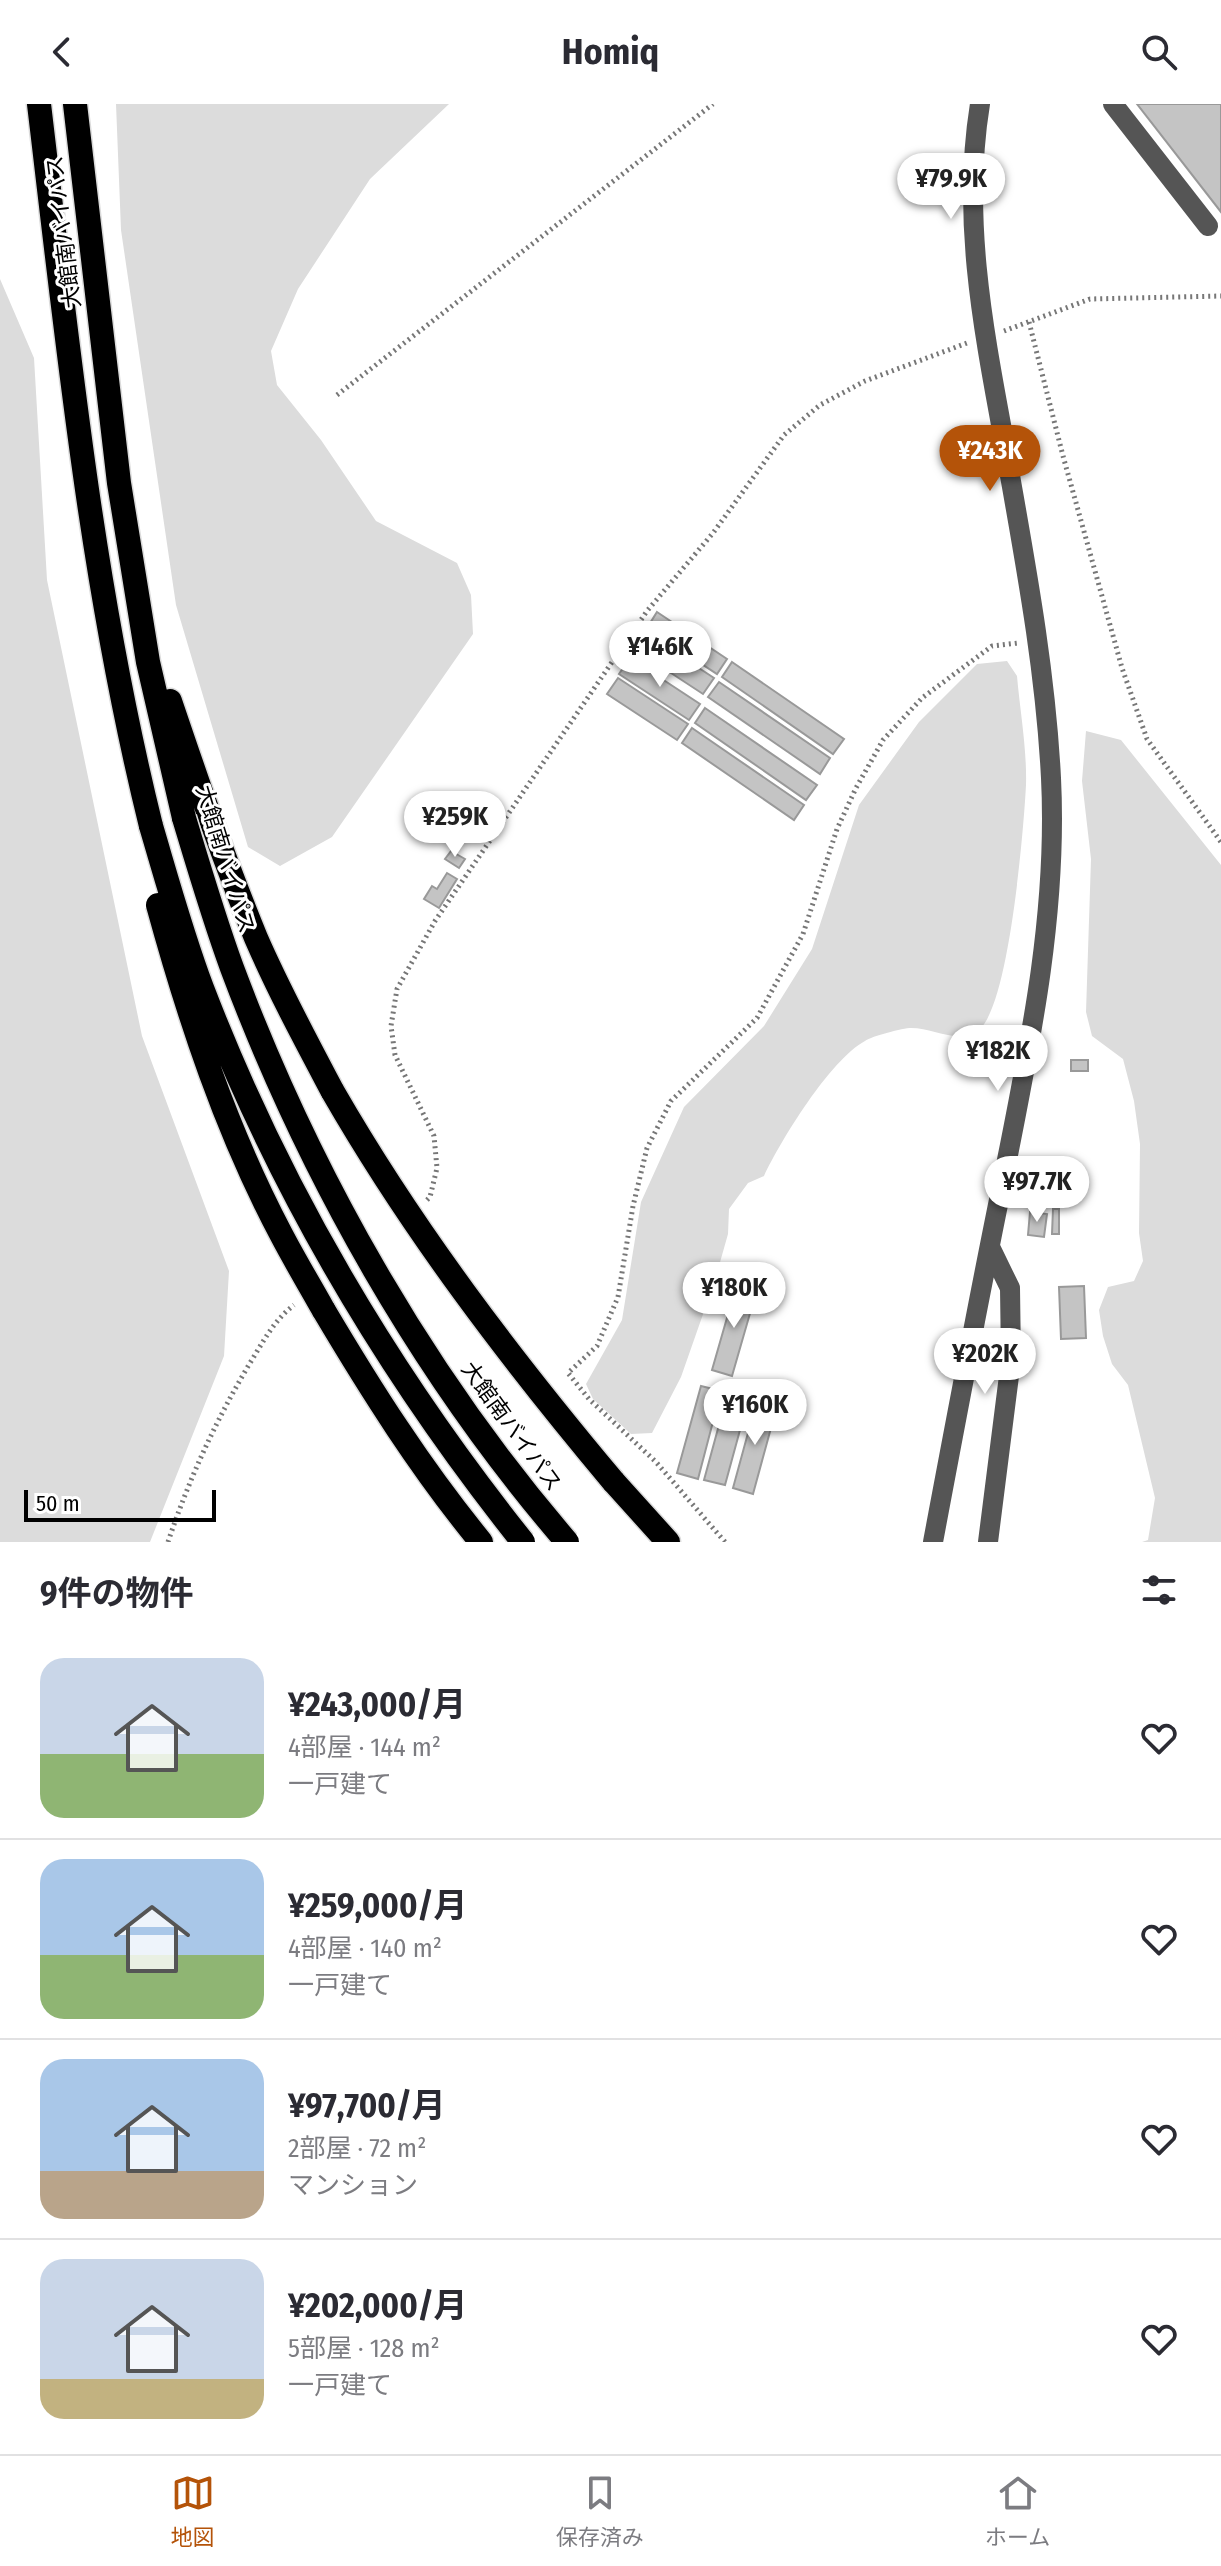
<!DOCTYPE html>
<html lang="ja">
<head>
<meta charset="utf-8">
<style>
  :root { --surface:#fff; --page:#f2f2f3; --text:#2b2b33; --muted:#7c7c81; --line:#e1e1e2; --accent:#b45309 }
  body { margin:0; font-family:"Fira Sans Condensed","Noto Sans JP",sans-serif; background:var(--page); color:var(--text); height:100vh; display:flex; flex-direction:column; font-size:30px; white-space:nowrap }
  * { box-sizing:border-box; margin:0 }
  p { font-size:26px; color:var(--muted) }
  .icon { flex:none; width:44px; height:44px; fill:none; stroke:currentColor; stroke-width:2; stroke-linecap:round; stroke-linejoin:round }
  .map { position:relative; height:1438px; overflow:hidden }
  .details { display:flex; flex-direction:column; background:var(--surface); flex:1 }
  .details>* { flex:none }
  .scale { position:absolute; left:24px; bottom:20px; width:192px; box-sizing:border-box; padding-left:8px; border:4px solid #000; border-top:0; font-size:22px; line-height:28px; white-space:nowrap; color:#000; -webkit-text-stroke:6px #fff; paint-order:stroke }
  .price { position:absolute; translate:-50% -68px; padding:0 18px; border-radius:28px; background:#fff; color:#222; font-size:26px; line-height:52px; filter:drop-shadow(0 2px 4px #0008) }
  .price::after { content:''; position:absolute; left:50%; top:48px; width:24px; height:18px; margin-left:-12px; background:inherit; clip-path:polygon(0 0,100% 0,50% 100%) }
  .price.active { background:var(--accent); color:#fff }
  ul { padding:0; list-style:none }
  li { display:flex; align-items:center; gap:24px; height:200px; padding:0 40px }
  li+li { border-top:2px solid var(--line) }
  li span { display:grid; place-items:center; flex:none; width:224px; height:160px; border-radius:24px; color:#555 }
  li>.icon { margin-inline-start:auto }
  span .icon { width:96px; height:96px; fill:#fffc; stroke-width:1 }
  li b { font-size:34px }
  h2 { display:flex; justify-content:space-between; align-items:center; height:96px; padding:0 40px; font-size:34px }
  header { display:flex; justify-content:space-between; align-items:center; height:104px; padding:0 40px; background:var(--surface); font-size:36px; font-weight:700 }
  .tabs { display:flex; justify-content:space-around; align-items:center; height:112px; border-top:2px solid var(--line); background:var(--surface); font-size:22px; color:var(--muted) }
  .tabs a { display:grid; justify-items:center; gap:4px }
  .tabs .active { color:var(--accent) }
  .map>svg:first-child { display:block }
  .green { fill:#dcdcdc }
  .building { fill:#c4c4c4; stroke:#999; stroke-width:2 }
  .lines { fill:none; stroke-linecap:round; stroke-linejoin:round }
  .highway-casing { stroke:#dbdbdb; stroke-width:27 }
  .path { stroke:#777; stroke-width:5; stroke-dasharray:2 4; stroke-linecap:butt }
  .minor { stroke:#555; stroke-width:20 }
  .highway { stroke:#000; stroke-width:24 }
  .highway-bridge-casing { stroke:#dbdbdb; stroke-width:27; stroke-linecap:butt }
  .highway-bridge { stroke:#000; stroke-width:24 }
  .labels { text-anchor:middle; stroke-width:6; stroke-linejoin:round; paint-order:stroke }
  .street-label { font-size:22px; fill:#000; stroke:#fff }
</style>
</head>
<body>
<header><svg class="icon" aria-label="back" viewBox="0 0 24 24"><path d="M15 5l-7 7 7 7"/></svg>Homiq<svg class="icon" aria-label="search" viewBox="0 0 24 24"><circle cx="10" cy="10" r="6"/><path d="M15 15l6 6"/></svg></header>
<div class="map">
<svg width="1221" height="1438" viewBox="0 0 1221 1438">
  <rect width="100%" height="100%" fill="#fff"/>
  <path class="green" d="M116 0H449L370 75 298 185 271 247 277 281 321 336 376 417 457 459 471 491 473 530 332 733 280 762 248 743 176 501 121 126Z
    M0 175 34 254 47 476 142 932 229 1167 224 1252 150 1438H0Z
    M1007 557 1017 572C1020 607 1027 645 1026 681 1024 722 1009 909 977 927 955 940 934 924 911 924 903 924 872 932 865 937 830 956 781 1036 764 1072L748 1079 729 1105 728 1130 715 1176 681 1273 652 1329 631 1330 593 1295 586 1280 622 1216 641 1098 684 1003 764 922 812 845 859 701 919 618 977 560Z
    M1086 627 1121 636 1221 761V1438H1142L1148 1436 1155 1394 1128 1281 1112 1260 1103 1232 1099 1206 1108 1183 1134 1177 1143 1157 1139 1129 1140 1040 1134 997 1123 955 1092 932 1086 908 1091 755 1082 677Z"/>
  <path class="building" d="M1137 0H1221V108Z
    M657 508 727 555 717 570 647 524Z
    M644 528 714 574 703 590 633 544Z
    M630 554 700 600 689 616 619 570Z
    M732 558 844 635 833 650 722 573Z
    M618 574 688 620 677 636 607 590Z
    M719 578 830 654 820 670 708 593Z
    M705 604 817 681 806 696 695 619Z
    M692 624 804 701 794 716 682 639Z
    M451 747 465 755 459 764 445 755Z
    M447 769 457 775 439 804 424 795 432 782 437 785Z
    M1071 956H1088V967H1071Z
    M1053 1105H1059V1130H1052Z
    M1030 1108 1047 1110 1044 1133 1028 1131Z
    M737 1179 757 1185 732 1272 712 1266Z
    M1084 1182 1086 1234 1061 1235 1059 1183Z
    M701 1282 721 1287 698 1375 677 1369Z
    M728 1288 749 1293 725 1381 704 1376Z
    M757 1296 777 1302 753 1390 733 1384Z"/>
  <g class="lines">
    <defs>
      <path id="highway" d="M39 0C68 243 92 484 151 722
        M75 0 119 379 148 558 184 714
        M170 597C197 677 224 756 256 834 279 887 306 937 333 988
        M323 1205C371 1286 421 1365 481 1438
        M613 1377 668 1438"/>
    </defs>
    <use href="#highway" class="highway-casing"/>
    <path class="path" d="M1029 218 1063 352 1122 564 1147 635 1221 738
      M1004 227 1090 195 1221 192
      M337 291 713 0
      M427 1096 430 1093 437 1064 434 1032 395 951 391 922 397 885 435 817 647 507 713 429 784 331 820 301 865 277 967 239
      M168 1438C189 1375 216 1316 250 1259 263 1238 274 1216 294 1201
      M725 1438 656 1358 589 1295 568 1269 597 1242 618 1193 633 1102 647 1044 671 997 757 914 803 830 837 725 856 684 883 636 922 594 992 542 1018 539"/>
    <path class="minor" d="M1113 0 1208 122
      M933 1438C955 1321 977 1203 1001 1086 1028 950 1058 813 1051 674 1045 556 1022 442 1002 326 982 218 962 110 980 0
      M988 1438 1011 1256 1010 1184 990 1143"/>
    <use href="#highway" class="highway"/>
    <defs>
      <path id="highway-bridge" d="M184 714C199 764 214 815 232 864 309 1070 423 1271 567 1438
        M151 722C167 776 182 831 202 884 279 1085 389 1270 523 1438
        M158 801C189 914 226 1026 281 1130 294 1155 309 1180 323 1205
        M333 988C413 1127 510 1254 613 1377"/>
    </defs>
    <use href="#highway-bridge" class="highway-bridge-casing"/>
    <use href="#highway-bridge" class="highway-bridge"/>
  </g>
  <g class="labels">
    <g class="street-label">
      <text transform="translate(63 128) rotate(-97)" y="8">大館南バイパス</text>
      <text transform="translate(226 755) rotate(73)" y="8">大館南バイパス</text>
      <text transform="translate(512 1322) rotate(54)" y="8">大館南バイパス</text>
    </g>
  </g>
</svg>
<div class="scale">50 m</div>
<b class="price" style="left:951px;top:117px">¥79.9K</b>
<b class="price active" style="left:990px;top:389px">¥243K</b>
<b class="price" style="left:660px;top:585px">¥146K</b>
<b class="price" style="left:455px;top:755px">¥259K</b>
<b class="price" style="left:998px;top:989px">¥182K</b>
<b class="price" style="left:1037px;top:1120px">¥97.7K</b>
<b class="price" style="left:734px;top:1226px">¥180K</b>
<b class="price" style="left:985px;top:1292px">¥202K</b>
<b class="price" style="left:755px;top:1343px">¥160K</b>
</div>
<section class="details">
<h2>9件の物件<svg class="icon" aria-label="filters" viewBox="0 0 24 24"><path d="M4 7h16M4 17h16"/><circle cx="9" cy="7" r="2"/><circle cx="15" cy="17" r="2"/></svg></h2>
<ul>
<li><span style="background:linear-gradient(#c9d6e8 60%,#8fb573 0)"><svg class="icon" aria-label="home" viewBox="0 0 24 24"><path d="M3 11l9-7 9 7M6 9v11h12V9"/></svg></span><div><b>¥243,000/月</b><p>4部屋 · 144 m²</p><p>一戸建て</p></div><svg class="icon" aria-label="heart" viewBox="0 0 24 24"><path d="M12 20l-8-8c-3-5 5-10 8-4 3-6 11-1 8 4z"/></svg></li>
<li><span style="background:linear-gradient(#a9c7e8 60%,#8fb573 0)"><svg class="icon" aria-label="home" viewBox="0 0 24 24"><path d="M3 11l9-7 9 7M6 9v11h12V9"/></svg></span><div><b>¥259,000/月</b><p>4部屋 · 140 m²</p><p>一戸建て</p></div><svg class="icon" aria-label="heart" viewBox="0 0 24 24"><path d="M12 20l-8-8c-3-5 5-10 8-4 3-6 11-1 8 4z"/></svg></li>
<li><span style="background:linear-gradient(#a9c7e8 70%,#b9a48a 0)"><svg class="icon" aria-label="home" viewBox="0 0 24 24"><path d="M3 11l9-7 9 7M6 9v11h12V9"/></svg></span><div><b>¥97,700/月</b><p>2部屋 · 72 m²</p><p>マンション</p></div><svg class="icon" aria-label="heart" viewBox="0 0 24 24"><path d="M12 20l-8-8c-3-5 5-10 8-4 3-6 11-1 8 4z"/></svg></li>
<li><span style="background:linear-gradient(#c9d6e8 75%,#c2b280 0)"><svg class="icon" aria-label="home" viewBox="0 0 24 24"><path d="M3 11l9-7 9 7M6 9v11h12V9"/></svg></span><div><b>¥202,000/月</b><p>5部屋 · 128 m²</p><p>一戸建て</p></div><svg class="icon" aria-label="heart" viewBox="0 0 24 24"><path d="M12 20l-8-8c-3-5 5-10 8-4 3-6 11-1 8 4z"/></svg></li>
</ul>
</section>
<nav class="tabs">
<a class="active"><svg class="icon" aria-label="map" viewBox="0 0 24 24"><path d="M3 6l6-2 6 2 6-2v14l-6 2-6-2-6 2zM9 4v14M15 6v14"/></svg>地図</a>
<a><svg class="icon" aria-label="saved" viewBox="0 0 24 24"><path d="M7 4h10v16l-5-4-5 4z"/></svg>保存済み</a>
<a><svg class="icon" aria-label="home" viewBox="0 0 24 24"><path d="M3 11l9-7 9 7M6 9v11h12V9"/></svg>ホーム</a>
</nav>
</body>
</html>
